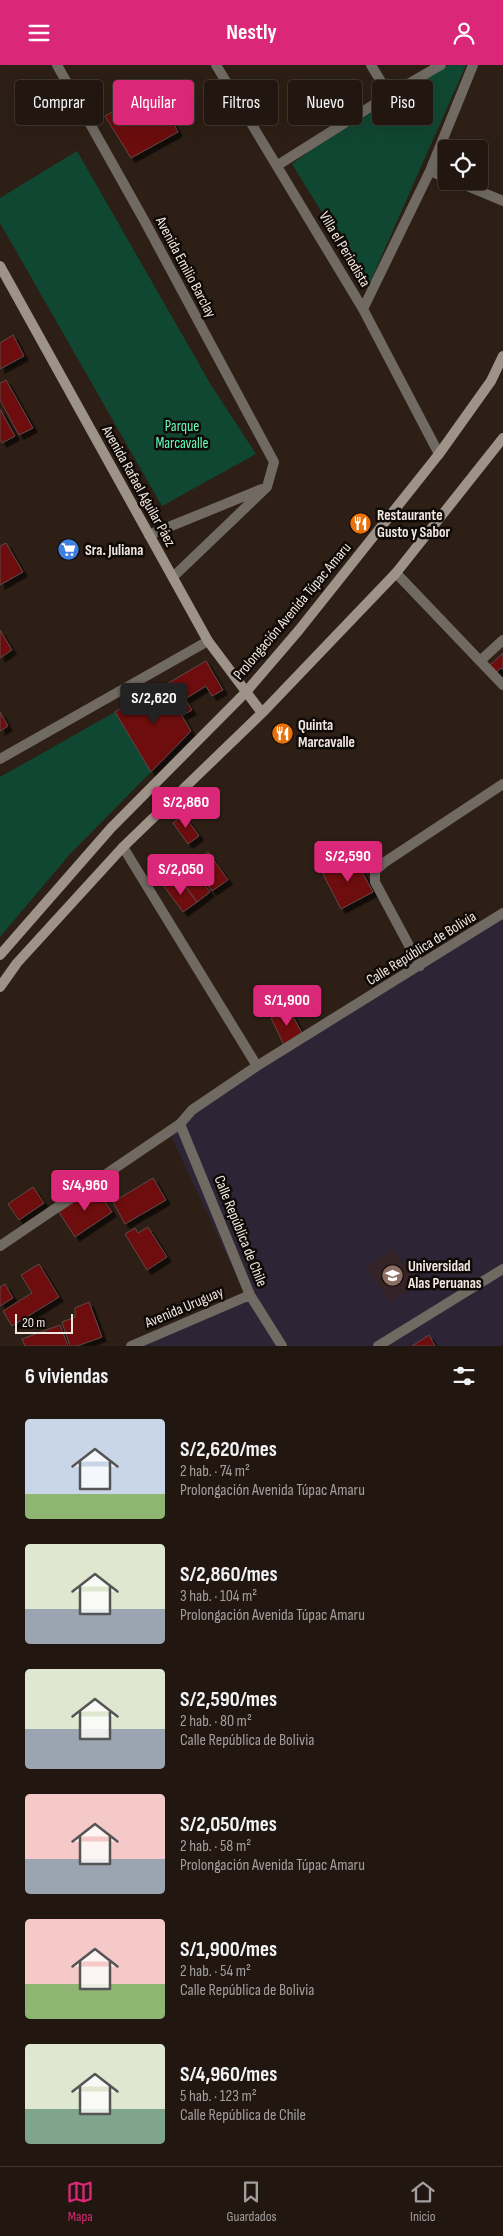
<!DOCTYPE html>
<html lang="es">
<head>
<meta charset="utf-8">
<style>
  :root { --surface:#221710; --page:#2e241e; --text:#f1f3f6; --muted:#a29f9f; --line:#3f3630; --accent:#db2777 }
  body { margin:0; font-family:"Sofia Sans Condensed",sans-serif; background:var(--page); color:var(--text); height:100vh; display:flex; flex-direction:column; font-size:19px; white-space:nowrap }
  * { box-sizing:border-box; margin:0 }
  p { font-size:16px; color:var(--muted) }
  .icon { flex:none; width:28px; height:28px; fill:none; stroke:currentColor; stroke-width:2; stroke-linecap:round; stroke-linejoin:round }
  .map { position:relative; height:1281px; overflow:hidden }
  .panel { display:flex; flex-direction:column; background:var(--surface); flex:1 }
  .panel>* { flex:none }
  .top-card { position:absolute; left:15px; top:15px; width:474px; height:45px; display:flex; gap:10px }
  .controls { position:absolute; left:438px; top:75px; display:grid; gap:10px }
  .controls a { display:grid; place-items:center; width:50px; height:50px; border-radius:5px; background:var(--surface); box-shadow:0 5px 20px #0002,0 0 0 1px var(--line); font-size:25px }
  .scale { position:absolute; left:15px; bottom:12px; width:58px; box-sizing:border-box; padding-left:5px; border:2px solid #f1e7e1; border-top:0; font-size:14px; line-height:18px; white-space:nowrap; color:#f1e7e1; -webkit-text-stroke:4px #100a06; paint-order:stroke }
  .price { position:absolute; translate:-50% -42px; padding:0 11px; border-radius:5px; background:var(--accent); color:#fff; font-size:16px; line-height:32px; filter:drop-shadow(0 1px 2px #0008) }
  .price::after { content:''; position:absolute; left:50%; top:30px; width:15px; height:11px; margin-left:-8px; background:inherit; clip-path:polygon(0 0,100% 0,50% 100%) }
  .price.current { background:#222; color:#fff }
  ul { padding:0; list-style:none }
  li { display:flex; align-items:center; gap:15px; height:125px; padding:0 25px }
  li span { display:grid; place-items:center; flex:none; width:140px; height:100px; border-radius:5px; color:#555 }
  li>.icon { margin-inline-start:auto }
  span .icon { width:60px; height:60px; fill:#fffc; stroke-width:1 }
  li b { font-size:21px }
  h2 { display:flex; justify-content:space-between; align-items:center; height:60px; padding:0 25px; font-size:21px }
  .pill { padding:0 18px; border-radius:5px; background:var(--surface); box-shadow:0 5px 20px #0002,0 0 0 1px var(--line); font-size:18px; line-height:45px }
  .pill.current { background:var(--accent); color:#fff }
  header { display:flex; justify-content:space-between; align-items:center; height:65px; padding:0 25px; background:var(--accent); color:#fff; font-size:22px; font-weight:700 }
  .menu { display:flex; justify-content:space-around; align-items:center; height:70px; border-top:1px solid var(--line); background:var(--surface); font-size:14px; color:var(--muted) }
  .menu a { display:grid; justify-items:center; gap:2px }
  .menu .current { color:var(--accent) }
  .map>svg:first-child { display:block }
  .industrial { fill:#2d2535 }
  .education { fill:#362327 }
  .park { fill:#104732 }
  .building { fill:#6d0c0f; stroke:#5e4947; filter:url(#shadow) }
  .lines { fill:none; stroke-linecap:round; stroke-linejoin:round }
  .street { stroke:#706a63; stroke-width:10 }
  .secondary { stroke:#9d9389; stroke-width:10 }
  .labels { text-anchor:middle; stroke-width:5; stroke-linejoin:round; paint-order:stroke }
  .street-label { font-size:15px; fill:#f1e7e1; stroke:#100a06 }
  .park-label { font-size:15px; fill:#64febe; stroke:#100a06 }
  .poi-label { font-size:15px; font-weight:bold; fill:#f1e7e1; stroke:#100a06; text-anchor:start }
</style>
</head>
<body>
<header><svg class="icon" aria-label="menu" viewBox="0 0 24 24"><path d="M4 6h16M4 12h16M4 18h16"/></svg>Nestly<svg class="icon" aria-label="person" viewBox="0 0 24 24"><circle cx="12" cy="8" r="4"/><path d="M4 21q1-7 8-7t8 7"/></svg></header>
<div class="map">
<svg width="503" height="1281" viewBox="0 0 503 1281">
  <defs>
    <filter id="shadow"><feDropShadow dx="4.5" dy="4.5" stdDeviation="0" flood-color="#0009"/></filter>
  </defs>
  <rect width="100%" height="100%" fill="#2d1f15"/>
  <path class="industrial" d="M503 853V1281H140L248 1236 167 1062Z"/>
  <path class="education" d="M393 1184 417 1218 391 1237 366 1203Z"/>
  <path class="park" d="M449 0H466L368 222 292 99 382 33Z
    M77 86 211 320 256 389 162 441 0 158V133Z
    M115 647 151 707 70 789 0 872V712Z"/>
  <path class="building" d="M154 23 178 67 131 93 105 51Z
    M13 270 24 291 0 304V278Z
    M6 315 33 363 19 370 0 335V318Z
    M0 344 15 371 2 378 0 374Z
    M6 478 23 507 0 520V481Z
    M0 565 12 585 0 593Z
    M503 588V605L501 603 496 608 489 601Z
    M206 596 223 625 212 631 206 621 185 634 192 645 183 650 165 620Z
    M163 619 191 666 151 707 115 647Z
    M0 647 8 661 0 666Z
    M184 750 199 771 188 779 173 758Z
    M208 787 228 815 212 826 199 808 187 817 184 812 195 803 192 798Z
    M354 792 373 827 341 844 323 809Z
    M198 811 210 827 197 837 185 821Z
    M170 815 178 826 185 821 197 837 183 847 163 820Z
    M289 944 303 970 284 980 271 953Z
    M153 1113 166 1135 125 1159 113 1137Z
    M33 1122 44 1138 19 1155 8 1139Z
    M96 1123 112 1147 75 1172 59 1147Z
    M148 1162 167 1192 147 1205 125 1169 135 1163 138 1168Z
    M39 1199 59 1232 12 1261 3 1246 32 1228 21 1210Z
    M5 1219 13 1233 0 1241V1222Z
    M89 1237 102 1272 77 1281H70L62 1257 75 1252V1243Z
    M60 1260 68 1281H25L22 1274Z
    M429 1270 435 1281H412Z"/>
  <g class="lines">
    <path class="street" d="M57 0 144 155 274 397 267 422 173 512
      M216 0 363 244 439 389
      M371 0 389 30
      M278 100 389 30 441 0
      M430 106 446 113
      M455 116 503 136
      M363 244 430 106 473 0
      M149 470 262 424
      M396 508 503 620
      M480 596 503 575
      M0 694 208 576
      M123 782 257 1001
      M420 901 375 817V806L385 797 503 719
      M180 1059 250 1230 282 1281
      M0 1181 180 1059 192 1045 257 1001 503 848
      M131 1281 250 1230
      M378 1281 503 1204"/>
    <path class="secondary" d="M0 201 208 576 262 648
      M0 890 111 763 246 627 299 565 439 389 491 316 503 291
      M0 922 17 898 123 782 262 648 396 508 503 373"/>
  </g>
  <defs>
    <symbol id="restaurant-disc" viewBox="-11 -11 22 22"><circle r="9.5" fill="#e8710a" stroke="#100a06"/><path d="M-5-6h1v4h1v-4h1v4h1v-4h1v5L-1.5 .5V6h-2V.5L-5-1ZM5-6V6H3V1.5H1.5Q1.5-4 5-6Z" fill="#fff"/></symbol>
    <symbol id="supermarket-disc" viewBox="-11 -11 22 22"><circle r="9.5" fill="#3f7fe0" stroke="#100a06"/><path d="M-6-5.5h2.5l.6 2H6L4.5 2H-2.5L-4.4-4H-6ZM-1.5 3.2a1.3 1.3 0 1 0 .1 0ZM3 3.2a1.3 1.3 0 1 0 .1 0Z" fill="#fff"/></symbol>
    <symbol id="university-disc" viewBox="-11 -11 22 22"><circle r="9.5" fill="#8d6e63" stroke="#100a06"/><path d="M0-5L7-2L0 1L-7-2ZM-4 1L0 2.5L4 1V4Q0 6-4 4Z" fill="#fff"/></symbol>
  </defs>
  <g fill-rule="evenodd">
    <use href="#restaurant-disc" x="348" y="446" width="25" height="25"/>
    <use href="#supermarket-disc" x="56" y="472" width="25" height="25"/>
    <use href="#restaurant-disc" x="270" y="656" width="25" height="25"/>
    <use href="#university-disc" x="380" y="1198" width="25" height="25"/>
  </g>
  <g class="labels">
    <g class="street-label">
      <text transform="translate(345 184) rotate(59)" y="5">Villa el Periodista</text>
      <text transform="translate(186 202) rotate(62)" y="5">Avenida Emilio Barclay</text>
      <text transform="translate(139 421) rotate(61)" y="5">Avenida Rafael Aguilar Páez</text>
      <text transform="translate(292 546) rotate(-50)" y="5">Prolongación Avenida Túpac Amaru</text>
      <text transform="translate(421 883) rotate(-32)" y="5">Calle República de Bolivia</text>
      <text transform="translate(241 1166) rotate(68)" y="5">Calle República de Chile</text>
      <text transform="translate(184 1242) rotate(-23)" y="5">Avenida Uruguay</text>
    </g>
    <g class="park-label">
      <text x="182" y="366">Parque<tspan x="182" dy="17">Marcavalle</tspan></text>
    </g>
    <g class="poi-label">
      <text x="377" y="455">Restaurante<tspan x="377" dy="17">Gusto y Sabor</tspan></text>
      <text x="85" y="490">Sra. Juliana</text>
      <text x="298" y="665">Quinta<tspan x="298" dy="17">Marcavalle</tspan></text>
      <text x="408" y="1206">Universidad<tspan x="408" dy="17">Alas Peruanas</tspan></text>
    </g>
  </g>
</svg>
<div class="controls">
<a><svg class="icon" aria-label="locate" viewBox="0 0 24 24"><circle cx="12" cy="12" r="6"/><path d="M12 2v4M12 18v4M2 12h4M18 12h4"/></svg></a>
</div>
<div class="scale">20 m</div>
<b class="price current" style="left:154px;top:660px">S/2,620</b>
<b class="price" style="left:186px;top:764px">S/2,860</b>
<b class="price" style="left:348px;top:818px">S/2,590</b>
<b class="price" style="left:181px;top:831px">S/2,050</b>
<b class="price" style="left:287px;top:962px">S/1,900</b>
<b class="price" style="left:85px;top:1147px">S/4,960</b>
<div class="top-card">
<a class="pill">Comprar</a>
<a class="pill current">Alquilar</a>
<a class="pill">Filtros</a>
<a class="pill">Nuevo</a>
<a class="pill">Piso</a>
</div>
</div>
<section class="panel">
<h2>6 viviendas<svg class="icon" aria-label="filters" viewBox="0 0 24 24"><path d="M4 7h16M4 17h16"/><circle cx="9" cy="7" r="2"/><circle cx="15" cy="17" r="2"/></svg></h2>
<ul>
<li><span style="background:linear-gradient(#c9d6e8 75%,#8fb573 0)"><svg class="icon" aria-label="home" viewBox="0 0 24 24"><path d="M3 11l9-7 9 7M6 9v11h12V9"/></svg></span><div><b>S/2,620/mes</b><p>2 hab. · 74 m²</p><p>Prolongación Avenida Túpac Amaru</p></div></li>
<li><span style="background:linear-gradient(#dfe7d0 65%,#9aa5b1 0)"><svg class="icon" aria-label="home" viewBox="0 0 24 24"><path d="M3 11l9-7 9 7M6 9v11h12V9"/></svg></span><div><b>S/2,860/mes</b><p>3 hab. · 104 m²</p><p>Prolongación Avenida Túpac Amaru</p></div></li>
<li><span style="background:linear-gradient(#dfe7d0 60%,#9aa5b1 0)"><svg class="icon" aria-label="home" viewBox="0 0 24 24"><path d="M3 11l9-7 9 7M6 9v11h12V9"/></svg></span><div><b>S/2,590/mes</b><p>2 hab. · 80 m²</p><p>Calle República de Bolivia</p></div></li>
<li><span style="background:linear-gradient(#f6c9c9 65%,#9aa5b1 0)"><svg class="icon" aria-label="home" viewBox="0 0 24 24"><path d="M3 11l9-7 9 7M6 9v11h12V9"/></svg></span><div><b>S/2,050/mes</b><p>2 hab. · 58 m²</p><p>Prolongación Avenida Túpac Amaru</p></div></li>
<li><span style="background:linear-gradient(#f6c9c9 65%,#8fb573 0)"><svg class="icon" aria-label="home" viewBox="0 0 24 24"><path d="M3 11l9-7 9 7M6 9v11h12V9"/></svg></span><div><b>S/1,900/mes</b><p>2 hab. · 54 m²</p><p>Calle República de Bolivia</p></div></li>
<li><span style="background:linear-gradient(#dfe7d0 65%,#7fa58c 0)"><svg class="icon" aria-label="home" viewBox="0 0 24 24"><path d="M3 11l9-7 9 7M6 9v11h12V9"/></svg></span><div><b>S/4,960/mes</b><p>5 hab. · 123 m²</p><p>Calle República de Chile</p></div></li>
</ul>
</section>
<nav class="menu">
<a class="current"><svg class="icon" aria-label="map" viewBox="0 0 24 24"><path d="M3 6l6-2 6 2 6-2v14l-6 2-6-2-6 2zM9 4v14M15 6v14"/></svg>Mapa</a>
<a><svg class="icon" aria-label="saved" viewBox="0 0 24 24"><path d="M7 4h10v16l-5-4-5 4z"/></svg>Guardados</a>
<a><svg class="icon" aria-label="home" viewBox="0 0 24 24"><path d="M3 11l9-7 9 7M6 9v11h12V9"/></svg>Inicio</a>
</nav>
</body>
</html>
